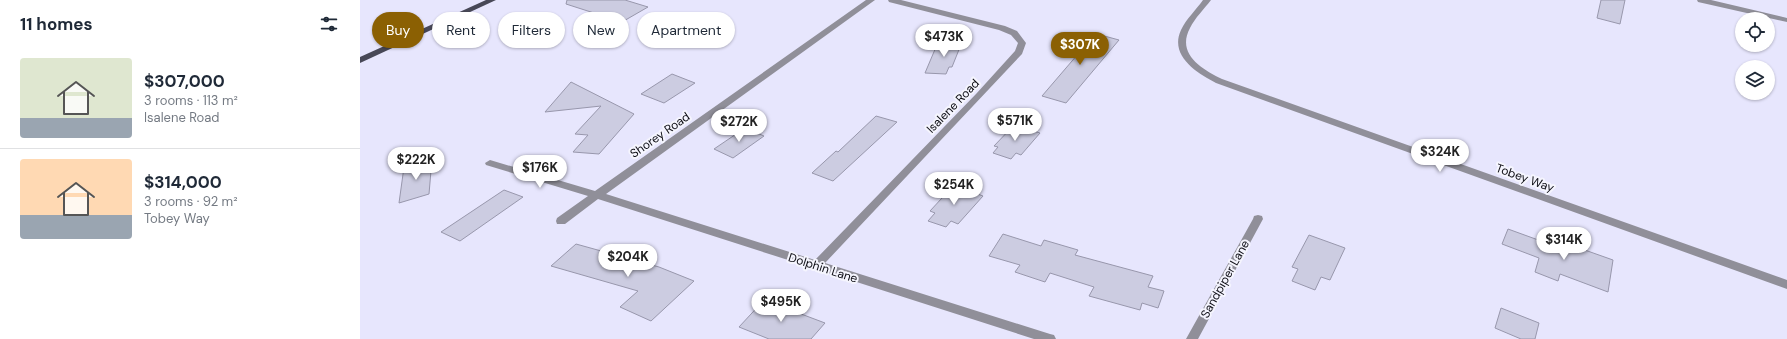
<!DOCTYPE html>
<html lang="en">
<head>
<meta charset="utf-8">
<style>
  :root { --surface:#fff; --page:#f6f6f7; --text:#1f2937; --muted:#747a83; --line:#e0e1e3; --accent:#8b6003 }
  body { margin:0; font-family:"DM Sans",sans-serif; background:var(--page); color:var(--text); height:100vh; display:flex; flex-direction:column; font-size:15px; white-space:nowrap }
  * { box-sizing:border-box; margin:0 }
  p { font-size:13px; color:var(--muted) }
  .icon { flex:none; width:22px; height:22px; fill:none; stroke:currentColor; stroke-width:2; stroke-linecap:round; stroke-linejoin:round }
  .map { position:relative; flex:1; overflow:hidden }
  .side { display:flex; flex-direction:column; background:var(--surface); width:360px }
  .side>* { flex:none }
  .banner { position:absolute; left:12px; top:12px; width:380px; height:36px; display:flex; gap:8px }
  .tools { position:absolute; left:1375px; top:12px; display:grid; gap:8px }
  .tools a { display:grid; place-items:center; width:40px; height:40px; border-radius:50%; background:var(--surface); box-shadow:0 1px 3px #0004; font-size:20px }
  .price { position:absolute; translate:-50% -34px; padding:0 9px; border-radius:14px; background:#fff; color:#222; font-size:13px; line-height:26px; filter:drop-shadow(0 1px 2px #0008) }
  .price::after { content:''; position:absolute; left:50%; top:24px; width:12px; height:9px; margin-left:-6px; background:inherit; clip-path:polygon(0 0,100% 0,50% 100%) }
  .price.active { background:var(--accent); color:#fff }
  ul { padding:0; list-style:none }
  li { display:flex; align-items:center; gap:12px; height:100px; padding:0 20px }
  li+li { border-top:1px solid var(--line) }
  li span { display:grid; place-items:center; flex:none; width:112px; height:80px; border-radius:4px; color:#555 }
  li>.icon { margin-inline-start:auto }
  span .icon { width:48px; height:48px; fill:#fffc; stroke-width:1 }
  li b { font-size:17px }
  h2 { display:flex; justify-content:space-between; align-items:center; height:48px; padding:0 20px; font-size:17px }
  .pill { padding:0 14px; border-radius:18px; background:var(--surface); box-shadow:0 1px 3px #0004; font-size:14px; line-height:36px }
  .pill.active { background:var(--accent); color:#fff }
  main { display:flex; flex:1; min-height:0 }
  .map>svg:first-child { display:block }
  .building { fill:#cccce1; stroke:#9897ac }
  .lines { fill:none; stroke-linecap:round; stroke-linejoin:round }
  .minor { fill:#908f99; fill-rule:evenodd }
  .major { fill:#484857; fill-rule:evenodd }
  .labels { text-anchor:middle; stroke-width:4; stroke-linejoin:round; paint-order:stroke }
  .street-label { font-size:12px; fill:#0b0b12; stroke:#f5f5fe }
</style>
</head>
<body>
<main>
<section class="side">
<h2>11 homes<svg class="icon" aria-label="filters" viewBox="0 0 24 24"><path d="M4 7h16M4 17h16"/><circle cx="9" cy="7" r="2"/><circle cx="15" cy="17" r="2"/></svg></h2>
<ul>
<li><span style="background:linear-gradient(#dfe7d0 75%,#9aa5b1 0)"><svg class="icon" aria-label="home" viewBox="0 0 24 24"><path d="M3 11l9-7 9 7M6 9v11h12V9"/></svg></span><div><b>$307,000</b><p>3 rooms · 113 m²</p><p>Isalene Road</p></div></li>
<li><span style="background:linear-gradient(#ffd9b3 70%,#9aa5b1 0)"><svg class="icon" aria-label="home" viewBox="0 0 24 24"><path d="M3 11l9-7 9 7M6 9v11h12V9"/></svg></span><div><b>$314,000</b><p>3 rooms · 92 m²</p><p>Tobey Way</p></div></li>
</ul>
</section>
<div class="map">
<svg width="1427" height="339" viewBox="0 0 1427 339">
  <rect width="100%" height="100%" fill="#e7e6fd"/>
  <path class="building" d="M207 0H265L288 7 262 22 206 4Z
    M1241 0H1265L1260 24 1237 18Z
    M737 34 759 40 706 103 682 96 718 54 707 51 721 37 732 40Z
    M584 41 602 42 592 67H589L586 74 565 73 576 47H581Z
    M312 74 335 83 304 103 281 94Z
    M211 82 274 114 239 154 213 152 228 135 215 134 241 106 185 112Z
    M516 116 537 122 473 181 452 173 476 151 478 152Z
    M654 125 680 133 661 155 656 153 651 159 633 153 638 147 634 146Z
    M385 128 404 136 373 158 354 149Z
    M72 159 69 194 39 203 44 167Z
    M594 185 623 196 598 224 591 221 586 227 568 221 575 213 570 211Z
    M144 190 163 197 100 241 81 232Z
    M1148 229 1203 249 1205 243 1253 260 1248 292 1200 274 1198 281 1175 272 1179 258 1142 244Z
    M643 234 681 246 684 240 718 250 715 255 793 276 788 287 804 291 798 308 782 303 780 310 729 296 734 287 690 273 685 282 655 272 660 265 629 256Z
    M949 235 985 248 970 280 961 277 955 290 932 281 938 269 932 267Z
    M216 244 299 267 334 281 291 321 260 307 278 291 191 266Z
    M404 300 465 323 451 339H409L379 327Z
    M1141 308 1179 323 1175 339H1161L1135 328Z"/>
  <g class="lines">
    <path class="minor" d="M506 0H515L246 194 455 260 616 94 655 51 658 43 651 35 639 30 529 2 528 0H541L645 26 657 31 666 43 662 54 465 263 690 334 694 335 696 339H674L238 199 205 224H197L196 221 197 218 228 196 126 165 125 163 130 160 235 191Z
      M843 0H851C844 9 835 18 830 28 816 54 842 69 862 79L1427 280V289L856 83C837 73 809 56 821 30 826 19 836 10 843 0Z
      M1337 0H1351L1427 18V22L1338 2Z
      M898 215 902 216 903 219 838 339H826L893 219 894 216Z"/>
    <path class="major" d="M126 0H136L0 63V57Z"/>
  </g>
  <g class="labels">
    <g class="street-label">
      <text transform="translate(593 106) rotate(-46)" y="4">Isalene Road</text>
      <text transform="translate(300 135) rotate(-35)" y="4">Shorey Road</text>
      <text transform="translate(1165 178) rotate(20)" y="4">Tobey Way</text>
      <text transform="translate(463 268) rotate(18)" y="4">Dolphin Lane</text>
      <text transform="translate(865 279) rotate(-61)" y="4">Sandpiper Lane</text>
    </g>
  </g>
</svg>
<div class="tools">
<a><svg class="icon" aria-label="locate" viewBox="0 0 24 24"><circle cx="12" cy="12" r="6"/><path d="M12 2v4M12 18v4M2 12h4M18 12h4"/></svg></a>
<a><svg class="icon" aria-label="layers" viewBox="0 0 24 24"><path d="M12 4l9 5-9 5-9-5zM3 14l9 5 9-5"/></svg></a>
</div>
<b class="price" style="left:584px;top:58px">$473K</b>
<b class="price active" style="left:720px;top:66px">$307K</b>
<b class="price" style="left:655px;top:142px">$571K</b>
<b class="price" style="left:379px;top:143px">$272K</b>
<b class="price" style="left:1080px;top:173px">$324K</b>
<b class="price" style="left:56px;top:181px">$222K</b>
<b class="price" style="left:180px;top:189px">$176K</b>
<b class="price" style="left:594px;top:206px">$254K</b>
<b class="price" style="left:1204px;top:261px">$314K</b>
<b class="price" style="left:268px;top:278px">$204K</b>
<b class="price" style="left:421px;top:323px">$495K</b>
<div class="banner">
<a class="pill active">Buy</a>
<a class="pill">Rent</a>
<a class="pill">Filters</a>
<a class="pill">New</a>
<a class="pill">Apartment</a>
</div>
</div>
</main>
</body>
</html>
